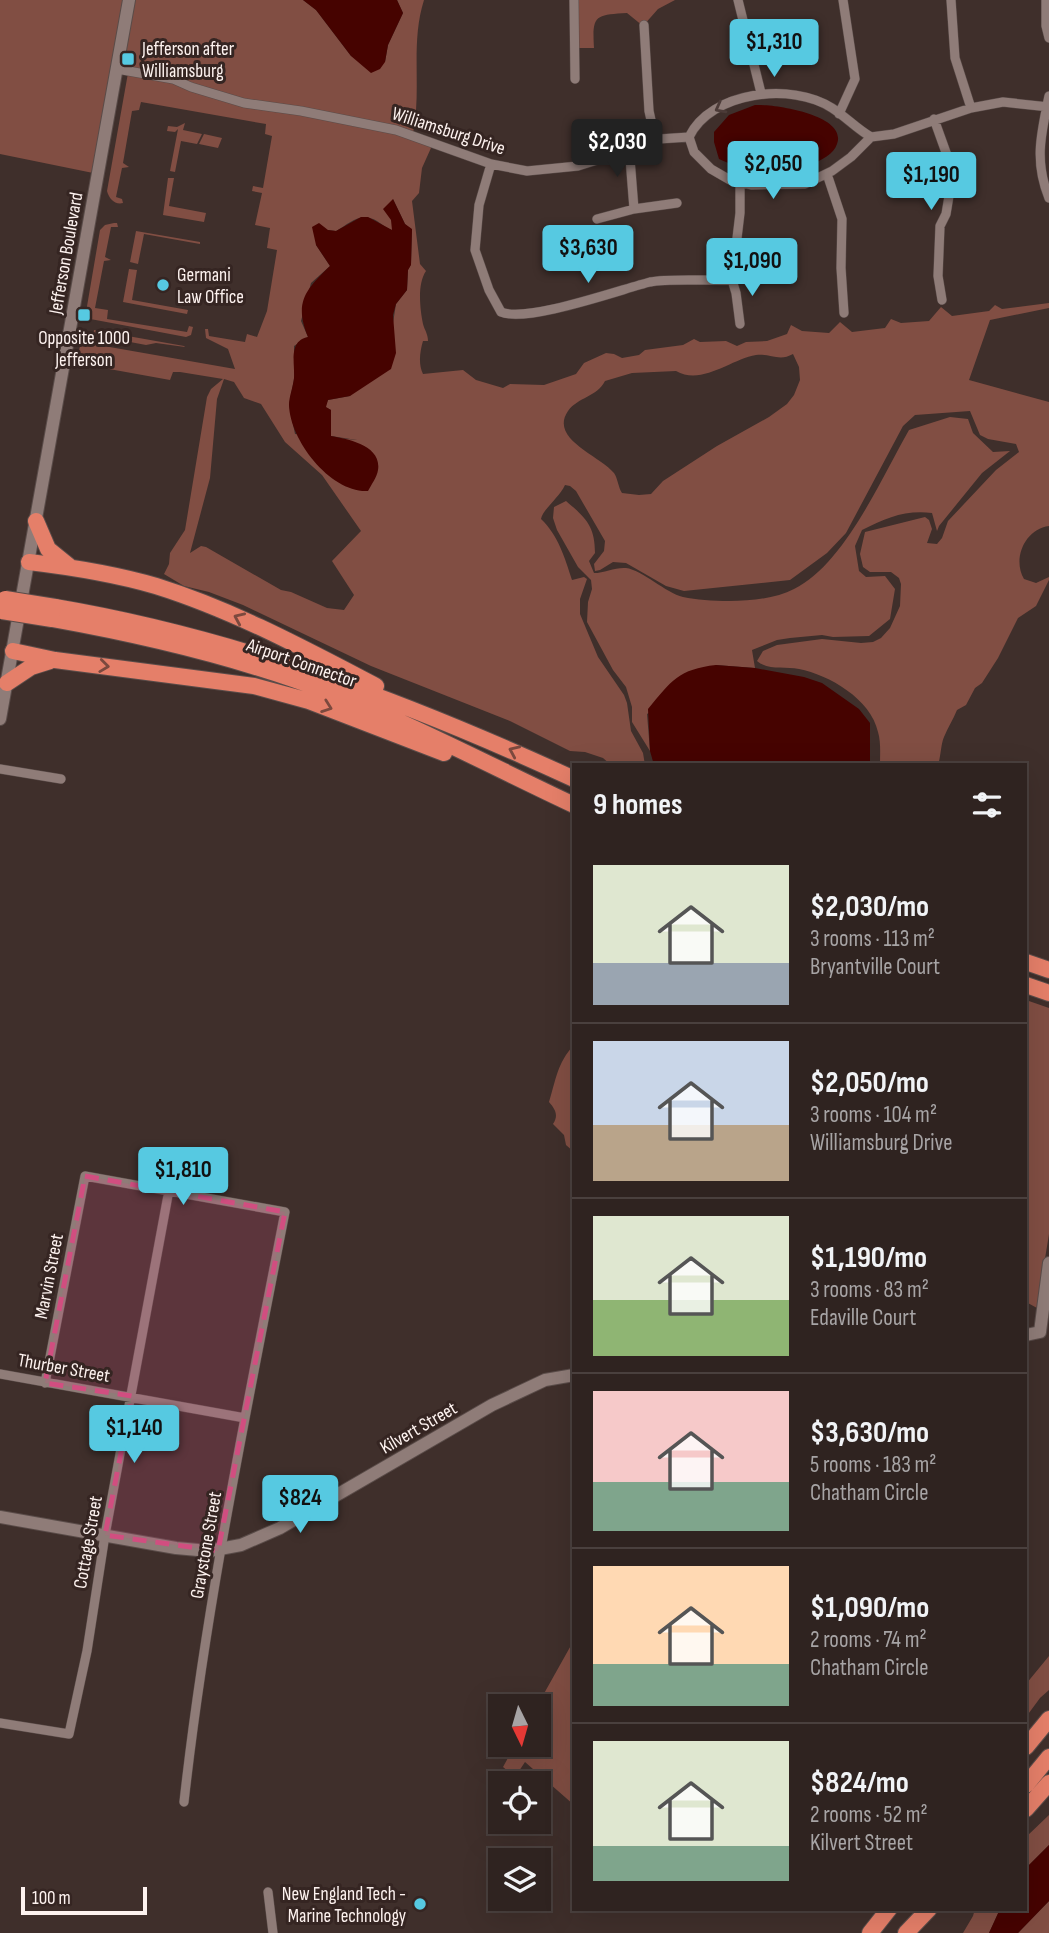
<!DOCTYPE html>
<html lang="en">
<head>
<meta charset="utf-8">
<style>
  :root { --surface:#2f2320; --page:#372b29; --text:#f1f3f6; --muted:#a7a4a5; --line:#4a403e; --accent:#56c9e1 }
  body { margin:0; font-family:"Sofia Sans Condensed",sans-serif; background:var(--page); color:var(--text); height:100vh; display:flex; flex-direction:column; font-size:26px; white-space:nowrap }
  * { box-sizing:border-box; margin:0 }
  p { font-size:23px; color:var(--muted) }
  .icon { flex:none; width:38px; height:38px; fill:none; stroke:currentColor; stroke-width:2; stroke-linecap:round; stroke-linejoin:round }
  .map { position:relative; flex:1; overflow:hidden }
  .sheet { position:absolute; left:572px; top:763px; width:455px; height:1148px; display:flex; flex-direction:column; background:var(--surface); border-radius:0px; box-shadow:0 7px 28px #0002,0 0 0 2px var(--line) }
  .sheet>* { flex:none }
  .needle { width:46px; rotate:175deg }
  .controls { position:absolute; left:488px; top:1694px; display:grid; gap:14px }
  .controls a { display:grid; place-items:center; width:63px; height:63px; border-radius:0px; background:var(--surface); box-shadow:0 7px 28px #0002,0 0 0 2px var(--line); font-size:35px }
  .scale { position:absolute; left:21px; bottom:18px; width:126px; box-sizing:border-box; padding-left:7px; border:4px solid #fdf2ef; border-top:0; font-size:19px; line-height:24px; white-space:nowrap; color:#fdf2ef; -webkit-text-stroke:5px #352522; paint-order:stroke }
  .price { position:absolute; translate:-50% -60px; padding:0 16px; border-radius:7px; background:var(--accent); color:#111; font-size:23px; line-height:46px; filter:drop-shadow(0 2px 4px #0008) }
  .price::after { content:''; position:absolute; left:50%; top:42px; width:21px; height:16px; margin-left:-10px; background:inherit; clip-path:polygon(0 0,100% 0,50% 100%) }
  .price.selected { background:#222; color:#fff }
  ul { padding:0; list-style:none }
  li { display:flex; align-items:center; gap:21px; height:175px; padding:0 21px }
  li+li { border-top:2px solid var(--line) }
  li span { display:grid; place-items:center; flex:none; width:196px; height:140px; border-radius:0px; color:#555 }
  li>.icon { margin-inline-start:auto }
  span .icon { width:84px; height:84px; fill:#fffc; stroke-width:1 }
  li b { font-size:30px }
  h2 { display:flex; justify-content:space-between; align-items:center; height:84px; padding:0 21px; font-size:30px }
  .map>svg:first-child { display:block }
  .green { fill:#814e43; fill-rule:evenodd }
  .water { fill:#460300 }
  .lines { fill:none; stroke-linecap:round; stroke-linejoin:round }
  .street-casing { stroke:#5a4c49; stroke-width:10 }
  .secondary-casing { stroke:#5a4c49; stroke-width:14 }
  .highway-casing { stroke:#5a4c49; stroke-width:18 }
  .street { stroke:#8f7c78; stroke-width:9 }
  .secondary { stroke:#8f7c78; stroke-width:12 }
  .highway { stroke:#e57f69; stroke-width:16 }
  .highway-bridge-casing { stroke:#5a4c49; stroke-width:18; stroke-linecap:butt }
  .highway-bridge { stroke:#e57f69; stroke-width:16 }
  .oneway { stroke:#4c3b38 }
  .oneway2 { stroke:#7b493e }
  .marked { fill:#d14e80; fill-opacity:0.2; stroke:#d14e80; stroke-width:5; stroke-dasharray:14 9; stroke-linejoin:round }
  .poi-dot { fill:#56c9e1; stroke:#352522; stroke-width:2.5 }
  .labels { text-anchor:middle; stroke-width:6; stroke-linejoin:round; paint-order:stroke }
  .poi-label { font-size:19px; fill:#fdf2ef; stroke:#352522; text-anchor:start }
  .street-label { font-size:19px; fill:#fdf2ef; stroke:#352522 }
</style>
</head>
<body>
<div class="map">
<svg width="1049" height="1933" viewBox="0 0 1049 1933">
  <rect width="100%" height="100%" fill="#3f2f2b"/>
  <path class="green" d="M0 0H303L316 10 351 56 385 62 388 45 403 13 397 0H424C410 44 422 89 413 133L435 139 422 168 419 193 412 201 420 264 426 271C417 284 420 309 423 324 425 331 428 334 428 341H423C420 351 418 364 423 374L463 370 476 380 503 388 510 384 544 385 576 374 584 363 606 353 614 354 622 358 639 355 645 350 683 345 694 339 700 342 726 341 737 346 746 342 767 341 787 334 791 325 802 331 829 333 840 322 852 332 885 328 891 319 901 323 929 321 941 307 952 316 989 311 995 305 1002 309 1049 303V308L990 320 969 380 1049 402V526C1025 529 1012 559 1024 579L1036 583 1049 577V580L1036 606 1018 618 998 658 982 683 975 688 966 705 957 710C953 720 948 727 944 737 941 743 941 756 938 765H880C880 754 881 742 878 732 871 699 829 675 799 669 785 666 769 671 757 661L763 651 777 645 822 639 861 643 873 642 881 638 890 628 900 606 901 584 899 578 891 572H870L863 567 860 554 865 532 925 517 929 520 932 529 927 543 937 544 942 538 948 521 996 470 1019 452 1016 444 988 439 980 435 970 411 915 415 903 426 846 533 827 553 790 580 684 591 666 586 626 563 613 562 600 570 595 571 594 564 604 551 605 541 576 491 570 486 565 485C559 498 543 509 541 519 558 535 565 558 572 580L584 577 587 579 580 599V614L598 657 624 695 627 703 631 731 643 753 645 765H611L603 758 585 752 570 751 510 721 371 666 243 605 209 592 184 586 164 574 169 564 170 553 185 530 207 397 211 389 223 379 180 372H173L170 380 76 363 81 342 235 369 228 349 206 338 205 329H208L209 336 245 342 247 334 257 337 267 311 277 250 267 248 270 228 255 225 262 193 252 191 253 186 263 188 272 136 265 134 266 124 141 102 139 110 132 111 123 163 129 167 122 168 116 197 122 199 123 203C115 205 109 199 107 191L128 73 117 69 98 174 0 154ZM393 199 405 224 412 230 411 264 408 270 407 290 396 304 393 323 350 396 328 400 325 407 331 410V436L357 440 295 434 289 405 294 379V346L308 337 301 321 311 283 330 266 316 245 328 230 336 231C350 223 361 211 377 221 383 225 386 228 392 230ZM793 354 799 367 800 380 794 395 787 404 769 417 717 446 663 481 651 494 639 495 622 493C618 487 618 479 614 473 599 455 549 439 568 411 578 397 597 397 605 381L632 373 676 371C702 386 731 359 756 355 770 353 779 362 793 354ZM224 379 234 382 244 398 261 404 285 442 322 475 361 531 332 561 354 595 344 610 327 608 291 592 281 590 206 547 201 546 190 553 210 478 217 399Z
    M572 0H675L658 9 643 26 627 13C595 15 592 15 594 48H573Z
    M185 123 183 130 202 134 197 144 181 141 175 172 170 171 178 129 175 132 167 131 168 126 177 127Z
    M204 134 222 138 218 148 199 144Z
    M168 178H174L169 206 206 213 204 222 163 215Z
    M114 223H117L118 227H111L105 257 111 260 104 261 95 308 108 310 107 319 187 332 189 326 193 327 191 335 186 337 85 318 100 230 105 225Z
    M136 231 200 242V244L144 234 138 264 130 262Z
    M129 269 137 270 132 300 188 310 187 314 123 302Z
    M94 330 184 346 185 347 156 343 146 345 93 335Z
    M950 417 968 419 973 433 993 452 1010 451 982 473 939 526 937 531 932 513C904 510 887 518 862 530L855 546 859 571 866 577 885 576 895 589 890 619 869 636 833 637 822 635 790 638 777 640 752 650 755 668 716 665 647 714 650 751 632 722V707L626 687 613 670 587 622 588 602 592 589 591 580 578 567 557 530 553 518 554 507 566 501C586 518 595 526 595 553L589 561 594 573C604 573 616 567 626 568 642 570 666 593 683 597 715 603 765 604 794 589 844 565 882 477 909 430Z
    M1026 1000 1049 1008V1234L1037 1308 1026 1302Z
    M574 1045V1076L572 1082 574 1152 566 1145 564 1135 553 1124C559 1115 555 1109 549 1102 556 1080 557 1063 574 1045Z
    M574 1640V1805L525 1762 515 1777 503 1767 515 1745H539V1706H537Z
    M1049 1656V1690L1040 1698 1026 1717V1684Z
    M1049 1815V1845L1026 1868V1837Z
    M1049 1901V1933H1018Z
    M975 1909H1000L989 1933H963L973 1916Z"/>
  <path class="water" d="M303 0H397L403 13 388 45 385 62 380 69 371 73 351 56 316 10Z
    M755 105C774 104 848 115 837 144 830 166 774 176 754 172 742 170 731 164 719 159L714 142V132L729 115Z
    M393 199 405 224 412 229 411 265 408 270 407 290 396 304 393 315 396 353 391 369 350 396 328 400 326 407 331 410V436C347 439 382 445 378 470 377 477 371 485 368 491 331 493 290 441 289 405 289 397 293 387 294 378 295 363 288 341 308 337 294 303 305 290 330 266L316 245 312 227 319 223 328 230 336 231 361 217H368L392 230 391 220 383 209Z
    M716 665 755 668 804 677 822 683 859 709 870 723V765H654L650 751 648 709C671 681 679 669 716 665Z
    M1049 1845V1901L1018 1933H989L1000 1909H1026V1868Z"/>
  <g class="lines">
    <defs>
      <path id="street" d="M574 0 575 79
        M738 0 761 93
        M951 0 955 58 971 108
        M1046 0V26L1049 38
        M644 25 649 111 655 138
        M117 69 173 79 191 87 244 103 301 111 396 130 491 164 527 171 578 166 610 156 644 140 689 137
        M1049 96C1041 134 1034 161 1049 198
        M839 114 855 79 843 0
        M934 119 953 172 946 214 940 226 938 276 942 300
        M871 137C857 129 846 117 832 108 792 82 711 91 689 137L694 152 711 169 730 180 752 185 805 184 832 171 851 157 871 137 894 134 971 108 1003 102 1049 107
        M629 146 634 209
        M491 164 479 205 475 250 489 290 501 312C527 323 619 290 650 282 669 278 710 281 732 280L740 213V182
        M827 174 842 219 841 268 844 313
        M597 219 634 209 677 203
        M732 280 736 293 740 324
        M0 769 61 779
        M0 1374 245 1418
        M45 1383 85 1176 285 1212C247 1408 206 1604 184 1802
        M0 1723 69 1734 87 1651 105 1535 169 1190
        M268 1892 273 1933"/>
      <path id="secondary" d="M0 719 129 0
        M1026 1335 1040 1332 1049 1263
        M0 1517 176 1548 209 1551 241 1545 280 1528 492 1405 545 1380 574 1375"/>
      <path id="highway" d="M36 521 48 549 69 566
        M29 562C71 567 115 574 156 586 233 610 305 649 376 686
        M55 607C237 638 407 702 574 779
        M52 619C147 636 241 658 331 693 414 725 493 767 574 805
        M13 651 55 660 254 686 309 701 444 753
        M7 683 31 667 50 661
        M1026 962 1049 970
        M1026 985 1049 993
        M1026 1747 1049 1719
        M1026 1785 1049 1757
        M1026 1809 1049 1783
        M870 1933 889 1909
        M906 1933 929 1909"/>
    </defs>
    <use href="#street" class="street-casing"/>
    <use href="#secondary" class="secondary-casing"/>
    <use href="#highway" class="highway-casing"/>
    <use href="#street" class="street"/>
    <use href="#secondary" class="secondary"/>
    <use href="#highway" class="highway"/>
    <defs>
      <path id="highway-bridge" d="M5 599 55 607
        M2 611 52 619"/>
    </defs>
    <use href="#highway-bridge" class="highway-bridge-casing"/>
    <use href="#highway-bridge" class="highway-bridge"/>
  </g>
  <defs><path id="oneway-chevron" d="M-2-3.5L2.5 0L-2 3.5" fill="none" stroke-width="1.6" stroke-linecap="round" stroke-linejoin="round" transform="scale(1.75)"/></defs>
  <use class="oneway" href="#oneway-chevron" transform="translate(720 108) rotate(152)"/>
  <g class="oneway2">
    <use href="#oneway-chevron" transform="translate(239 618) rotate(-156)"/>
    <use href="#oneway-chevron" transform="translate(104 666) rotate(7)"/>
    <use href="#oneway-chevron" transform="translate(327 707) rotate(20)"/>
    <use href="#oneway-chevron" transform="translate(514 751) rotate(-156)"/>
  </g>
  <path class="marked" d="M85 1176 285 1212 218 1551 105 1535 132 1396 45 1383Z"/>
  <g class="poi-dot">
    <rect x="121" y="52" width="14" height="14" rx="3.5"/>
    <circle cx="163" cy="285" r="7"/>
    <rect x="77" y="308" width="14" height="14" rx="3.5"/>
    <circle cx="420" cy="1904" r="7"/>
  </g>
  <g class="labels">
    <g class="poi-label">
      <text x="142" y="55">Jefferson after<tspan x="142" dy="22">Williamsburg</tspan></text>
      <text x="177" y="281">Germani<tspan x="177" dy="22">Law Office</tspan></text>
      <text x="84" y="344" text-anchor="middle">Opposite 1000<tspan x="84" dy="22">Jefferson</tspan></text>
      <text x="406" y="1900" text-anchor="end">New England Tech -<tspan x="406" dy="22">Marine Technology</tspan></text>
    </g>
    <g class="street-label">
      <text transform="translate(449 130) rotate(18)" y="7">Williamsburg Drive</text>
      <text transform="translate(65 253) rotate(-80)" y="7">Jefferson Boulevard</text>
      <text transform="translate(302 662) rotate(19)" y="7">Airport Connector</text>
      <text transform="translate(48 1276) rotate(-79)" y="7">Marvin Street</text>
      <text transform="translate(64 1367) rotate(10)" y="7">Thurber Street</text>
      <text transform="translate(418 1427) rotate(-30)" y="7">Kilvert Street</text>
      <text transform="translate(87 1542) rotate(-80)" y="7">Cottage Street</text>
      <text transform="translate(205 1545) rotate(-80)" y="7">Graystone Street</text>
    </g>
  </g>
</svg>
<div class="controls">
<a><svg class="needle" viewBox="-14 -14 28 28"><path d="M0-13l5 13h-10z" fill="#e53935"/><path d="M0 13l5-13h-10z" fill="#a7a4a5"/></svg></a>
<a><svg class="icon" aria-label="locate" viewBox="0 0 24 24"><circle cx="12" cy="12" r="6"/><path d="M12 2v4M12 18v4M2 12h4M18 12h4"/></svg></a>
<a><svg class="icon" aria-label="layers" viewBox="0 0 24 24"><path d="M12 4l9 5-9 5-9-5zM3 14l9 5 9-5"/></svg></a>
</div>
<div class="scale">100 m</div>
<b class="price" style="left:774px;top:79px">$1,310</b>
<b class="price selected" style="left:617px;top:179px">$2,030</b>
<b class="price" style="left:773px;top:201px">$2,050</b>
<b class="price" style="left:931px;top:212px">$1,190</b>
<b class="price" style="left:588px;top:285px">$3,630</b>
<b class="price" style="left:752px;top:298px">$1,090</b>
<b class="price" style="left:183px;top:1207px">$1,810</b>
<b class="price" style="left:134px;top:1465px">$1,140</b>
<b class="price" style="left:300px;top:1535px">$824</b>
<section class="sheet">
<h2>9 homes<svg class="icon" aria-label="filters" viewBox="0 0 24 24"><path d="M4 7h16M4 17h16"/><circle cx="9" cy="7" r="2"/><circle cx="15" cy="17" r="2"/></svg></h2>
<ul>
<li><span style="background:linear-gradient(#dfe7d0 70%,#9aa5b1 0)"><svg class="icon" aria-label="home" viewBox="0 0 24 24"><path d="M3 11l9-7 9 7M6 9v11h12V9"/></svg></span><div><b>$2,030/mo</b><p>3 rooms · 113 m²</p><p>Bryantville Court</p></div></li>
<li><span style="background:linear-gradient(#c9d6e8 60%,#b9a48a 0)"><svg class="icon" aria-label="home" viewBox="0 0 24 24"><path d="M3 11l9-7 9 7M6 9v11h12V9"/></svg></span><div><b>$2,050/mo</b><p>3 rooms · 104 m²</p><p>Williamsburg Drive</p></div></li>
<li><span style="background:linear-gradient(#dfe7d0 60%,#8fb573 0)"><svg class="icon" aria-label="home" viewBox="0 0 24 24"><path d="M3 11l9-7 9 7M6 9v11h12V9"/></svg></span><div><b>$1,190/mo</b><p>3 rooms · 83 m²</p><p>Edaville Court</p></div></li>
<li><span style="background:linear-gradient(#f6c9c9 65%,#7fa58c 0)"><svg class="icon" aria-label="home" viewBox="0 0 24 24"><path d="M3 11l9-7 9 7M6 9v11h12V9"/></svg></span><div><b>$3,630/mo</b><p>5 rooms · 183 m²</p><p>Chatham Circle</p></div></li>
<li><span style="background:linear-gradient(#ffd9b3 70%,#7fa58c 0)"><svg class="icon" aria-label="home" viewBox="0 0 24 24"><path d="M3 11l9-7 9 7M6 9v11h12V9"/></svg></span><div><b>$1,090/mo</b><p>2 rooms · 74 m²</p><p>Chatham Circle</p></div></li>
<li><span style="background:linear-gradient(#dfe7d0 75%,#7fa58c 0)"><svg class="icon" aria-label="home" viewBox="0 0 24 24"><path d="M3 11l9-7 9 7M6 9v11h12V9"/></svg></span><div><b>$824/mo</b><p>2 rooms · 52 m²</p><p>Kilvert Street</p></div></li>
</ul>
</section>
</div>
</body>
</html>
